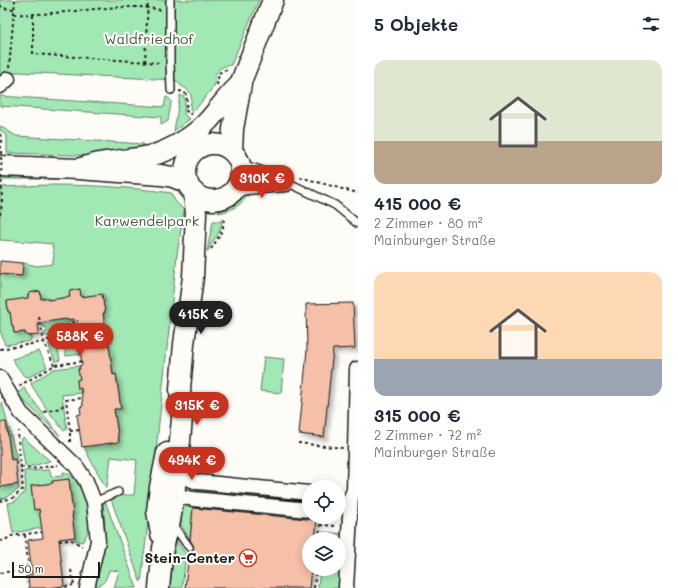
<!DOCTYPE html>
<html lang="de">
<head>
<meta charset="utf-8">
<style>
  :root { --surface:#fff; --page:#f2f2f3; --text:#1f2937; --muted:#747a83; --accent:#c8321e }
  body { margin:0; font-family:Mali,sans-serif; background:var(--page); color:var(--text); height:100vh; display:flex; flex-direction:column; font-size:15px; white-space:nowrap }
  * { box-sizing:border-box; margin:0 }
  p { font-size:13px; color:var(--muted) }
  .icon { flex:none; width:22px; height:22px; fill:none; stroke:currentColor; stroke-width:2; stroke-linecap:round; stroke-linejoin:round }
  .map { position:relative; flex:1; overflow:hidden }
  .drawer { display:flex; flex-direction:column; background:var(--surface); width:320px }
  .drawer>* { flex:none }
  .controls { position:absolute; left:302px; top:480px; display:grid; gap:8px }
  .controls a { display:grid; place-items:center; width:44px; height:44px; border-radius:50%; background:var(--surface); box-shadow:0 2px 10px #0003; font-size:20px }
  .scale { position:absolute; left:12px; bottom:10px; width:88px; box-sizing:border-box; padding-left:4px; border:2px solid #1c1c1c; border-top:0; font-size:11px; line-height:14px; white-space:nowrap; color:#1c1c1c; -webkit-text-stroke:3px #fdfcf7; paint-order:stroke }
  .price { position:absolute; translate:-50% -34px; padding:0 9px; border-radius:14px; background:var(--accent); color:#fff; font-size:13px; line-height:26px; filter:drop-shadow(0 1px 2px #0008) }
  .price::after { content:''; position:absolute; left:50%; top:24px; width:12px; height:9px; margin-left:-6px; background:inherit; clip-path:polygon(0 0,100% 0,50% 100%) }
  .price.current { background:#222; color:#fff }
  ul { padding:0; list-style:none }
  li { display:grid; align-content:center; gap:8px; height:212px; padding:0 16px }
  li span { display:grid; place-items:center; height:124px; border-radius:12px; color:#555 }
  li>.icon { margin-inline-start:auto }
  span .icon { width:72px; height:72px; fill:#fffc; stroke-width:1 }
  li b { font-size:17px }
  h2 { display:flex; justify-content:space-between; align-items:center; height:48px; padding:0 16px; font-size:17px }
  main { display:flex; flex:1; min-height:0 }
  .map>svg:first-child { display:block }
  .green { fill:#a2e8b4; stroke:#5f8268 }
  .building { fill:#f5bfa8; stroke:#1c1c1c; filter:url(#shadow) }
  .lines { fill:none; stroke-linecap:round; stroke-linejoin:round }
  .service-casing { stroke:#1c1c1c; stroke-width:10 }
  .minor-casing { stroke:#1c1c1c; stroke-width:17 }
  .secondary-casing { stroke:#1c1c1c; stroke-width:23 }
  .path { stroke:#1c1c1c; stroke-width:2; stroke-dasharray:3 3; stroke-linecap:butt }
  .service { stroke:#fdfcf7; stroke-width:7 }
  .minor { stroke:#fdfcf7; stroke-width:14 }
  .secondary { stroke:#fdfcf7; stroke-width:20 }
  .path-bridge { stroke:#1c1c1c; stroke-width:2; stroke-dasharray:3 3; stroke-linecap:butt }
  .labels { text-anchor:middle; stroke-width:4; stroke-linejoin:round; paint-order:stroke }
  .park-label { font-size:14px; fill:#44594a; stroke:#fdfcf7 }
  .poi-label { font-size:14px; font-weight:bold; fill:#1c1c1c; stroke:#fdfcf7; text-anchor:end }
</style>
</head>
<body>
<main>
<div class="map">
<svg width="358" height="588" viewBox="0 0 358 588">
  <defs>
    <filter id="shadow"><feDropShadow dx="3.5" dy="3.5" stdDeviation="2" flood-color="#0004"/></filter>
  </defs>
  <rect width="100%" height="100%" fill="#fdfcf7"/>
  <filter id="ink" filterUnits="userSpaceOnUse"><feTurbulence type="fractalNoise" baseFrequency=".025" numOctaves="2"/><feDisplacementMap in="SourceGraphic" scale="8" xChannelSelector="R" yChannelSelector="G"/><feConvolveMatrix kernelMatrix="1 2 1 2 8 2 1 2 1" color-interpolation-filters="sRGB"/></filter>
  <g filter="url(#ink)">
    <path class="green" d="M0 0H259L231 65C224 66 217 68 215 76 215 80 216 82 214 86L195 110 192 111H191L190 109C190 105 192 100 191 96 190 88 180 88 176 80L18 72 0 75Z
      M180 95 184 97 185 99 184 114 187 117 190 119 174 131Z
      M0 96 164 107 166 97C169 98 171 99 171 103L168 121 161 125V117L0 106Z
      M0 126 16 136 144 144 140 150 100 156 7 153V136L0 130Z
      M0 175 119 177 166 181C181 184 187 192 191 207L182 199 175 187 173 186 150 183 69 179H0Z
      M48 185C89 185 131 187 171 193L175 201 184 210 177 255 151 497 141 582 140 581 111 499 119 495H134L137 460 111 457 107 487 106 488 89 457 84 446 119 441 114 409 121 408 116 375H113L109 345H107L103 326 105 325 103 313 105 312 103 302 105 301 104 294 81 297 80 289 70 291V292L69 293 70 297 48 300V298L41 299 40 291 29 293V294L28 295V298L7 302 8 312H10L12 326H13L14 333 25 332 26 335H28V336H32L30 341 5 345 0 330V274L21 276 23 263 37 266 52 264 54 255 52 244 32 242 0 240V187Z
      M251 192C243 204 232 211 218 213L222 208 233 202 241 195Z
      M213 221H222C221 235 212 239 208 251H207Z
      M66 319V320H71L67 324 65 322 61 325 63 327C57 332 52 337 45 336L44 333 47 332 46 327H43L42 321Z
      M75 323 78 334 80 350 83 354 66 356 65 349 58 350 60 360 59 361H55L49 346V343L53 340 55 341 64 334V332Z
      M39 351 47 367 29 377 24 376 12 359Z
      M264 357 284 359 281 393 260 391Z
      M79 366 80 369H78L80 379 77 380 78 389 80 388 81 393 62 395 67 429 64 431 46 408 32 386 31 383 54 369Z
      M24 388 60 436 17 394Z
      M2 402 17 459 11 460 6 424 0 425V404Z
      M23 437 50 461 29 467 25 465 21 441Z
      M50 470 51 477 63 476V472C80 475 91 510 89 525 89 530 86 536 84 540L82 542 75 540 72 515H73L69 479 54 483 31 486 34 509H39L42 528 13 533 8 503 14 502 25 492 26 487 24 471Z
      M181 481 309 497V506L189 492 181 488Z
      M18 484 19 489 5 498 0 499V487Z
      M105 501 137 588H114L119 571 109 570C106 579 105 584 95 587 96 572 103 558 104 543 106 530 104 515 103 502Z
      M188 504 309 513V517H317V520L193 507 190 539 177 519 179 508Z
      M323 532 344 534 342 588H318L320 569H339V539H322Z
      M174 537 185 553 186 555 182 588H166Z"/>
    <path class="building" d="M0 261 23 263 22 276 0 274Z
      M80 289 81 297 102 294 105 313H103L107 345H109L113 375 116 374 121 409H114L119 442 82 447 77 415 81 414 80 407 83 406 81 388 78 389 77 380 80 379 78 369H80L79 366 82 365 78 334H76L74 319 66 320V319L38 323 39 335 28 336V335H26L25 332 14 333 13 326H12L10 312H8L7 301 28 298V295L29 294V293L40 291 41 299 48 298V300L70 297 69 292H70V291Z
      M353 303 355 348 333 349 324 437 299 434 307 350 306 304Z
      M0 422H6L11 460 15 459 18 484 0 487Z
      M69 479 73 515H72L75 537 59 539 64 586 48 588H29L28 575H32L28 540 43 538 39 509 34 510 31 486 53 483 52 481Z
      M193 508 317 520 315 539H309V569H311L309 588H185L189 552 192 551 194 547 190 540Z"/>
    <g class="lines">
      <defs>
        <path id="service" d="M170 0V63L171 90
          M286 184 293 185 335 205 358 224
          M94 502 118 492
          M173 525 189 547"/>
        <path id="minor" d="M0 86 8 79
          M240 167 270 177 284 183
          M234 189 246 187 286 184
          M0 378 21 413 76 466 86 481 94 502 98 541 87 588
          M178 463C181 474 186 479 198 482L309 493
          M174 495 193 499 309 510
          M346 588 351 497 354 490 357 369 358 370"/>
        <path id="secondary" d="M235 97 273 0
          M185 172a28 28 0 1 1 56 0a28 28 0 1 1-56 0Z
          M232 151 233 129 241 84
          M0 166 78 169 161 175 173 177 188 183
          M78 169C90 165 102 162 114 161 128 159 143 158 157 154 175 148 195 135 208 121 219 109 228 95 241 84
          M161 534 157 511 160 487 167 453
          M159 588 163 548 170 521 174 495 178 463 182 418 180 389 184 344 193 277 196 214 194 192"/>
      </defs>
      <use href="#service" class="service-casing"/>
      <use href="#minor" class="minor-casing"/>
      <use href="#secondary" class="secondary-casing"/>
      <path class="path" d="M0 5 3 8 14 9
        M14 14C56 16 97 6 139 7 146 7 154 9 161 10
        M33 15V54L161 63
        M145 62 148 0
        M9 68 15 0
        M217 85 219 73 224 70 229 71
        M179 91 184 92 187 96 186 110 188 114H191L193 112
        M0 134 1 137V151
        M300 177 346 190 358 193
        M0 215 2 204
        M211 249 220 235 223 227 224 218
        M39 317 44 342 54 365
        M0 349 44 342 57 335 72 322 78 321
        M19 386 55 365 84 361
        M44 412 60 408 66 403
        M70 431 80 430
        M70 442V431L66 400 82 398
        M298 443 343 448
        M15 463 21 462
        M21 467 31 469 58 465
        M0 501 13 498 23 489 18 438 19 431
        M320 525 337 526
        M25 535 28 561 25 571 27 583
        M319 539 321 517
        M0 541 5 540 11 536 42 532
        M59 541 72 540 82 546
        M71 570 74 585
        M0 573 13 571
        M59 588 73 585
        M314 588 316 569"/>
      <use href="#service" class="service"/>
      <use href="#minor" class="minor"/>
      <use href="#secondary" class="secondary"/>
      <path class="path-bridge" d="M1 151 2 204"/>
    </g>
  </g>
  <defs>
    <symbol id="supermarket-ring" viewBox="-11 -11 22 22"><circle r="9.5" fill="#fdfcf7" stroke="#c8321e" stroke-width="1.5"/><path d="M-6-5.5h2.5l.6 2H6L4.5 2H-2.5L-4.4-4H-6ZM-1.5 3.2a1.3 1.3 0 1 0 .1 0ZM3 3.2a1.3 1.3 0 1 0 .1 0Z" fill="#c8321e"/></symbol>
  </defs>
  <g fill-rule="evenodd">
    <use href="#supermarket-ring" x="238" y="548" width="20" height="20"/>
  </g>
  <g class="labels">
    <g class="park-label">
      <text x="149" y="44">Waldfriedhof</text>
      <text x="147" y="226">Karwendelpark</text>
    </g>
    <g class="poi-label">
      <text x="235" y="563">Stein-Center</text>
    </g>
  </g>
</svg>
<div class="controls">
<a><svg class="icon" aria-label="locate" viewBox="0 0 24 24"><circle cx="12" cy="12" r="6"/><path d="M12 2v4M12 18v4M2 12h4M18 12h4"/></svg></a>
<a><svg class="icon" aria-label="layers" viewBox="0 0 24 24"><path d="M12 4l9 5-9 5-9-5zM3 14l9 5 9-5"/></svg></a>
</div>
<div class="scale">50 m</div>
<b class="price" style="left:262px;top:199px">310K €</b>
<b class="price current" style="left:201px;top:335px">415K €</b>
<b class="price" style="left:80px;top:357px">588K €</b>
<b class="price" style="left:197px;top:426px">315K €</b>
<b class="price" style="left:192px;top:481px">494K €</b>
</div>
<section class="drawer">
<h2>5 Objekte<svg class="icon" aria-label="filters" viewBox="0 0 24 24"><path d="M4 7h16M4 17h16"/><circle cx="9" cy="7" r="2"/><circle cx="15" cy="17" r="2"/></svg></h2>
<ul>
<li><span style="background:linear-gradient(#dfe7d0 65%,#b9a48a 0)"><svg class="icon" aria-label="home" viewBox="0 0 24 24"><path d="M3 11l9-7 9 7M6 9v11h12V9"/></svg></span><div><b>415 000 €</b><p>2 Zimmer · 80 m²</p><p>Mainburger Straße</p></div></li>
<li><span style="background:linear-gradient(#ffd9b3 70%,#9aa5b1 0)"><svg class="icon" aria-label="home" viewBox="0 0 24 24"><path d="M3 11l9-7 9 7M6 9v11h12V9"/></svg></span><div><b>315 000 €</b><p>2 Zimmer · 72 m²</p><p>Mainburger Straße</p></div></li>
</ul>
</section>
</main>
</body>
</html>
